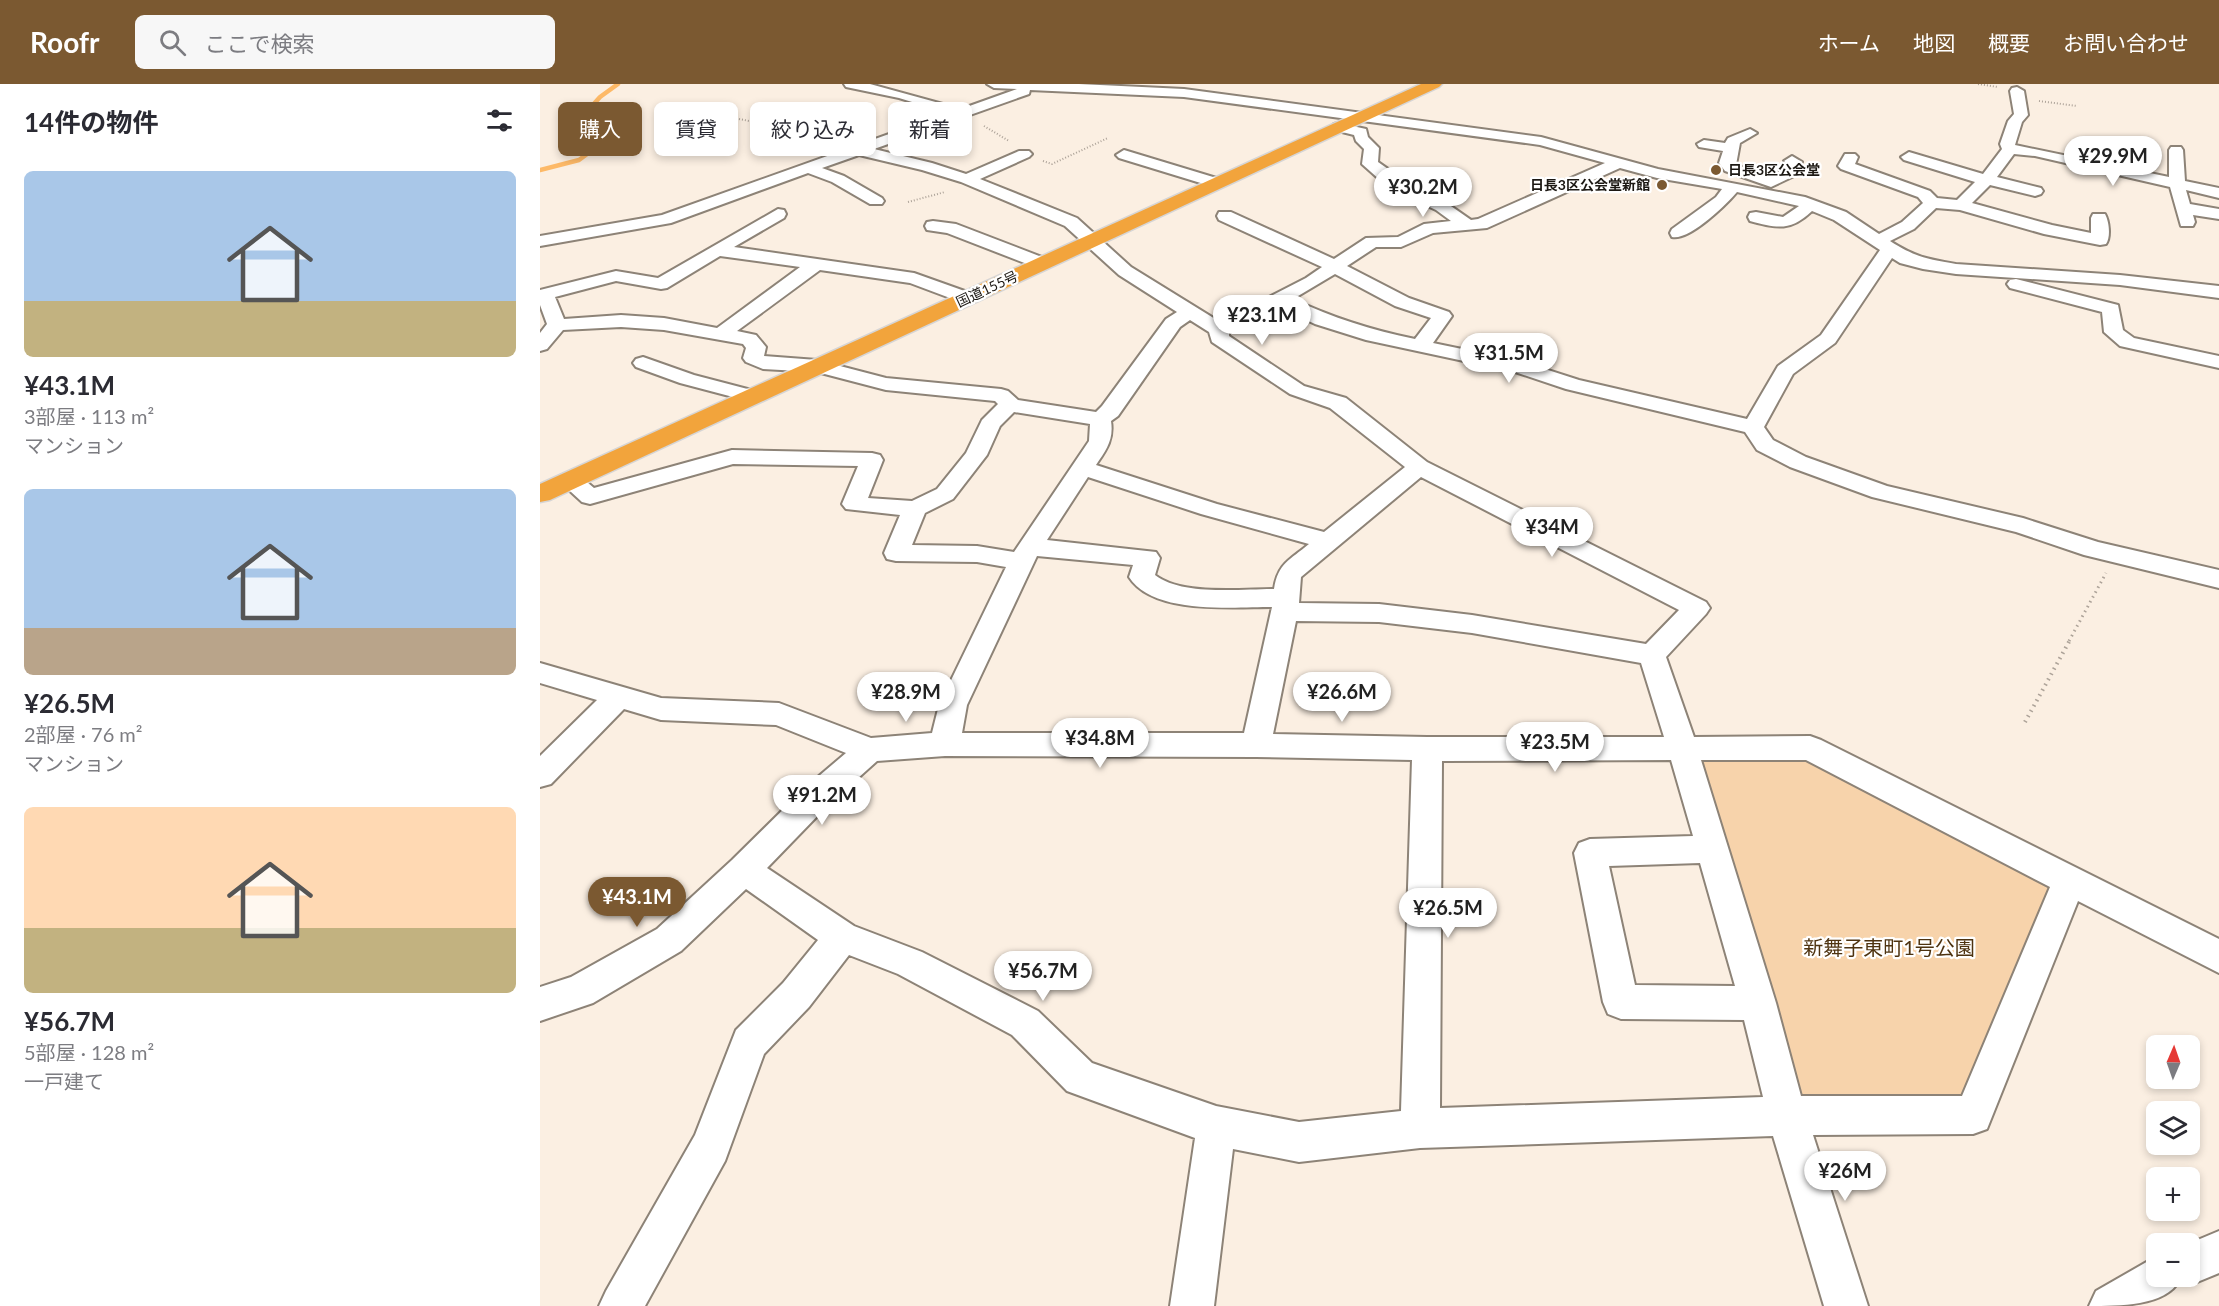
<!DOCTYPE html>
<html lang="ja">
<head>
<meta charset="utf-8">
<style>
  :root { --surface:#fff; --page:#f7f7f7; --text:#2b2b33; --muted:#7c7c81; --accent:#7b5931 }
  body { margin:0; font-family:Lato,"Noto Sans JP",sans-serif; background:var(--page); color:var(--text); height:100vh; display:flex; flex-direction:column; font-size:22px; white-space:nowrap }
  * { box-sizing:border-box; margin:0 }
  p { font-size:20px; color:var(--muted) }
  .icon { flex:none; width:33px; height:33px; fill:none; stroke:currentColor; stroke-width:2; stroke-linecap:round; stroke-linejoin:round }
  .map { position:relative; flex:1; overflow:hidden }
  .sheet { display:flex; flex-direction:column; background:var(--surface); width:540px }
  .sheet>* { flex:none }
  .top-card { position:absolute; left:18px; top:18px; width:570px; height:54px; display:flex; gap:12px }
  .needle { width:39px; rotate:2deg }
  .fabs { position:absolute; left:1606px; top:951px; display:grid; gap:12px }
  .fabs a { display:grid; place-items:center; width:54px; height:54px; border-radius:9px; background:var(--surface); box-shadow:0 3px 9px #0003; font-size:30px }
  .price { position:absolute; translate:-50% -51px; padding:0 14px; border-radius:21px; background:#fff; color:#222; font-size:20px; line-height:39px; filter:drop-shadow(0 2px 3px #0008) }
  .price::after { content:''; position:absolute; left:50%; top:36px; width:18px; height:14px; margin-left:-9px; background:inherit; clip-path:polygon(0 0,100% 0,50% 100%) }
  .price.on { background:var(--accent); color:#fff }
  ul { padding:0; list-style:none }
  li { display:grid; align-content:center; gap:12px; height:318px; padding:0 24px }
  li span { display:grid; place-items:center; height:186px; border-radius:9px; color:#555 }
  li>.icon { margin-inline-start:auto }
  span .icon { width:108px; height:108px; fill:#fffc; stroke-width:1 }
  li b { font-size:26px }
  h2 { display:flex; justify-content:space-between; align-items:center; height:72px; padding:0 24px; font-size:26px }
  .pill { padding:0 21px; border-radius:9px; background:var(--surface); box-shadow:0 3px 9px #0003; font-size:21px; line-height:54px }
  .pill.on { background:var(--accent); color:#fff }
  header { display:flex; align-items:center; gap:36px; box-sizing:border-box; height:84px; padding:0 30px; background:var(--accent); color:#fff }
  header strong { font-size:28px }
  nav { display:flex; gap:33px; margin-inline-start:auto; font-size:21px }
  .search { width:420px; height:54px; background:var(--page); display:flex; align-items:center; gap:15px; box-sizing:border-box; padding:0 21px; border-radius:9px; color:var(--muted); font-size:22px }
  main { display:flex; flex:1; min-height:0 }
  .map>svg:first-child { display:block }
  .green { fill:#f7d3ab }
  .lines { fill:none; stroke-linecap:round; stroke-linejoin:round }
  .stream { stroke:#fdb967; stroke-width:4.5 }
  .minor-casing { stroke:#8d8377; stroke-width:4 }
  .highway-casing { stroke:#d6d5d5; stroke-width:3 }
  .path-far2 { stroke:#ada399; stroke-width:2; stroke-dasharray:1 2; stroke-linecap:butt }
  .path-far1 { stroke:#ada399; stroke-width:3; stroke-dasharray:1.5 4; stroke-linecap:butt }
  .path { stroke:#ada399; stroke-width:4; stroke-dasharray:1.5 4.5; stroke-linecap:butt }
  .minor { fill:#fff; fill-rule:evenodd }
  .highway { fill:#f2a43c; fill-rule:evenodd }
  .poi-dot { fill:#7b5931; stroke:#fff; stroke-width:2 }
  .labels { text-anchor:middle; stroke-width:4.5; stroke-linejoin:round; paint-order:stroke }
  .far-poi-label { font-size:14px; font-weight:bold; fill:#1c1813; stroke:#fff; text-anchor:start }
  .far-street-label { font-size:14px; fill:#1c1813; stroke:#fff }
  .near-park-label { font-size:20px; fill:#4e3310; stroke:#fff }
</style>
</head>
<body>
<header>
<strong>Roofr</strong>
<div class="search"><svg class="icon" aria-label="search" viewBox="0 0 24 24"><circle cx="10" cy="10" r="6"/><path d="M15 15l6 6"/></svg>ここで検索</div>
<nav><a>ホーム</a><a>地図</a><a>概要</a><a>お問い合わせ</a></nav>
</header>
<main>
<section class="sheet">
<h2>14件の物件<svg class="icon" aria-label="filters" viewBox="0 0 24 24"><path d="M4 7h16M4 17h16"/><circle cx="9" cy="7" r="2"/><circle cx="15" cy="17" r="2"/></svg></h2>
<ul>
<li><span style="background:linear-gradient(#a9c7e8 70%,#c2b280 0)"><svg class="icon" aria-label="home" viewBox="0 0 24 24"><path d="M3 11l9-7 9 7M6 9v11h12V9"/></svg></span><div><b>¥43.1M</b><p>3部屋 · 113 m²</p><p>マンション</p></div></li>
<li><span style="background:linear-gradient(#a9c7e8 75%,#b9a48a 0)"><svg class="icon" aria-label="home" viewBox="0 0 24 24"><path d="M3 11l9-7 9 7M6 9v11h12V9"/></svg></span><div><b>¥26.5M</b><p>2部屋 · 76 m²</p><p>マンション</p></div></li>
<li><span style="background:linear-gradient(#ffd9b3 65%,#c2b280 0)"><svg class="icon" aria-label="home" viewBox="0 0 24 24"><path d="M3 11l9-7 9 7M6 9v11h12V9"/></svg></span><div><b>¥56.7M</b><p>5部屋 · 128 m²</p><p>一戸建て</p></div></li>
</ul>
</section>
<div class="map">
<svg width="1679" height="1222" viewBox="0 0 1679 1222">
  <rect width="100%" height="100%" fill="#fbefe2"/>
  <path class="green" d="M1270 664 1529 797 1433 1031 1247 1032 1143 665Z"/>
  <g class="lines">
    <path class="stream" d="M0 86 39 76 58 62 56 51 44 31 60 13 78 0"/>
    <defs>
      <path id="minor" d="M304 0H330L421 25 477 5 454 4 447 0H539L644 5 1001 53 1118 85 1265 113 1306 128 1339 150 1362 138 1383 119 1378 113 1301 85 1298 82 1305 70H1315L1318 73 1315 80 1390 107 1397 114 1417 116 1435 98 1364 76 1361 73 1369 68 1443 90 1462 65 1460 60 1468 37 1474 30 1470 7 1472 4 1477 3 1484 7 1488 31 1482 38 1475 61 1629 93V66L1631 63H1641L1643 66 1645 97 1679 104V114L1646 106 1650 120 1679 125V135L1653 131 1655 138 1653 142H1641L1630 103 1495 72 1474 70 1457 93 1501 104 1503 107 1501 110 1495 112 1450 101 1432 119 1512 141 1551 149V134L1553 130H1565C1569 137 1571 153 1566 160L1560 161 1504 150 1420 126 1396 124 1374 145 1350 157C1375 173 1387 175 1416 180L1580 191 1679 202V214L1580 201 1416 190 1383 185 1360 179 1352 174 1295 259 1253 290 1224 343 1233 356 1266 373 1347 402 1483 434 1558 458 1679 486V504L1544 471 1476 448 1332 413 1250 383 1217 366 1205 348 1026 305 975 288 826 256 775 240 739 223 689 249V252L764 302 806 314 887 378 1166 518 1170 524 1166 530 1126 573 1154 653 1270 652 1281 656 1679 855V889L1538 817 1447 1045 1433 1050 1273 1051 1328 1222H1284L1233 1052 880 1064 759 1078 693 1065 674 1222H630L655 1054 527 1007 472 951 358 890 309 871 269 923 224 970 185 1077 105 1222H59L66 1207 155 1051 196 946 243 899 278 856 206 805 141 867 53 919 0 937V903L31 893 117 845 192 776 266 703 306 669 236 641 121 636 84 625 11 700 0 703V672L57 616 0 599V579L121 614 239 619 331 654 392 649 399 621 466 483 437 478 356 477 347 475 344 469 360 431 306 425 302 420 318 382 193 380 50 420 42 418 18 396 22 391C37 387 43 395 54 404L192 366 332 369 340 371 343 376 328 414 372 417 397 405 426 369 442 336 458 320 455 317 346 306 277 288 223 285 206 278 203 274 206 264 203 260 124 246 81 243 23 246 7 265 0 267V249L7 240 0 221V206L76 187 118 194 238 125 244 126 246 130 244 134 194 163 374 189 433 210 435 214 433 218 426 220 370 199 280 186 197 247 216 251 226 263 224 272 277 276 346 294 461 305 468 307 478 316 556 328 562 322 626 235 637 228 579 191 525 142 421 98 382 86 319 71 282 84 304 92 342 114 344 117 342 120H330L292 98 268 89 131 139 0 162V152L122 131 408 29 359 14 306 3ZM490 6 644 13 1000 61 1065 79 938 135 931 136 908 120 861 98 848 85 838 78 839 64 828 53 826 45 799 39 794 40 792 43 794 46 814 51 816 57 824 65 822 80 849 104 896 126 911 137 884 140 858 153 826 154 794 175 691 128H679L677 132 679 136 782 183 766 194 680 238 591 183 537 134 440 95 489 73 492 70 489 67H479L426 90 392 79 334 65 489 10ZM1080 84 1117 94 1182 105 1176 113 1132 145 1130 149 1132 153C1149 157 1186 121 1197 108L1259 122 1243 133 1216 128 1210 129 1208 133 1210 137C1237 144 1250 148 1272 127L1294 136 1340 166 1281 251 1238 282 1207 335 1039 296 980 277 893 259 912 232 909 228 869 214 807 182 836 163H861L893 149 947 144ZM180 172 260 183 177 244 124 234 81 231 24 235 15 213 76 197 121 205 127 204ZM795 190 855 222 891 234 875 255C832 246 793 234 753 215ZM650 236 669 248 672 258 750 310 790 324 865 383 784 448 677 420 556 381C566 366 574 356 571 337L578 332 640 243ZM474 328 550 340 549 357 474 468 437 462 372 461 385 429 413 415 447 371 460 342ZM548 393 661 430 769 460C750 476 738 479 734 505 701 505 642 512 615 491L620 474 616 468 507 456ZM881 393 1139 526 1106 560 932 531 839 520 759 519 761 493ZM497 472 593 481 589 493C613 531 693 523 732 523L704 649H422L427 621ZM756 537 839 538 932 549 1101 579 1124 653H887L733 650ZM405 672 716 673 872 676 861 1027 759 1038 676 1022 552 979 498 927 382 868 314 842 227 784 288 721 337 677ZM1131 676 1153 752 1050 755 1039 759 1034 769 1063 918 1068 930 1081 935 1204 936 1223 1013 900 1024 902 677ZM1161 676H1266L1510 803 1422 1012H1261L1236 919ZM1160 779 1195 902 1095 901 1069 782Z
        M1210 45 1217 49 1200 59 1196 81 1231 92 1243 86 1246 79 1244 77 1252 72 1262 78 1254 92 1231 103 1185 87 1179 79 1183 67 1159 63 1157 60 1164 56 1185 59 1188 54Z
        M584 66 683 96 685 99 677 104 579 74 576 71Z
        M393 137 416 140 507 175 510 179 507 183H495L407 149 387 146 385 142 387 138Z
        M1476 195 1578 221 1583 246 1594 254 1679 272V284L1580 262 1564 248 1562 228 1470 204 1467 200 1470 196Z
        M103 273 154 291 219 308 223 312 219 316 212 318 140 299 96 283 93 279 96 275Z
        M1679 1147V1189L1650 1201 1639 1197C1625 1222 1579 1222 1549 1222L1556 1207 1617 1172V1192H1650V1160H1648Z"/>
      <path id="highway" d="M881 0H902L899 3 10 416 0 418V400Z"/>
    </defs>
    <use href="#minor" class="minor-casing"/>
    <use href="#highway" class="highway-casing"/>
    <path class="path-far2" d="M1438 0 1458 3
      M1499 17 1537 22
      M199 35 230 41 247 48 285 52 288 58
      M444 42 469 57
      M503 77 512 80 568 54
      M368 118 405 108"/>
    <path class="path-far1" d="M1529 557 1566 489"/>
    <path class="path" d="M1485 638 1530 556"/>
    <use href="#minor" class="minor"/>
    <use href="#highway" class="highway"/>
  </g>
  <g class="poi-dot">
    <circle cx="1176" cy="86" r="6"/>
    <circle cx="1122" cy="101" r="6"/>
  </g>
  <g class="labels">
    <g class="far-poi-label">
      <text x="1188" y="91">日長3区公会堂</text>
      <text x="1110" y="106" text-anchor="end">日長3区公会堂新館</text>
    </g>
    <g class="far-street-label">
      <text transform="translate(447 205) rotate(-25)" y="5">国道155号</text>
    </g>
    <g class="near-park-label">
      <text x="1349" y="871">新舞子東町1号公園</text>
    </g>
  </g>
</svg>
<div class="fabs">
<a><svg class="needle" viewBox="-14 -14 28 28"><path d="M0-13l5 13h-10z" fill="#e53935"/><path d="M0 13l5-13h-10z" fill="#7c7c81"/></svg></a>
<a><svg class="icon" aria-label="layers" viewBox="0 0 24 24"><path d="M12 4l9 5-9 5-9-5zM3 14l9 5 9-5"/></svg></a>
<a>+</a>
<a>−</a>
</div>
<b class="price" style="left:1573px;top:103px">¥29.9M</b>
<b class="price" style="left:883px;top:134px">¥30.2M</b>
<b class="price" style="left:722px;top:262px">¥23.1M</b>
<b class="price" style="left:969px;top:300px">¥31.5M</b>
<b class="price" style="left:1012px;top:474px">¥34M</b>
<b class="price" style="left:366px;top:639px">¥28.9M</b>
<b class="price" style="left:802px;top:639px">¥26.6M</b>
<b class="price" style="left:560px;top:685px">¥34.8M</b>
<b class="price" style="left:1015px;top:689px">¥23.5M</b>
<b class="price" style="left:282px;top:742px">¥91.2M</b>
<b class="price on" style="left:97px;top:844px">¥43.1M</b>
<b class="price" style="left:908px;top:855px">¥26.5M</b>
<b class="price" style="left:503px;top:918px">¥56.7M</b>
<b class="price" style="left:1305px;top:1118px">¥26M</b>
<div class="top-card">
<a class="pill on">購入</a>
<a class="pill">賃貸</a>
<a class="pill">絞り込み</a>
<a class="pill">新着</a>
</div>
</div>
</main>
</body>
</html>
